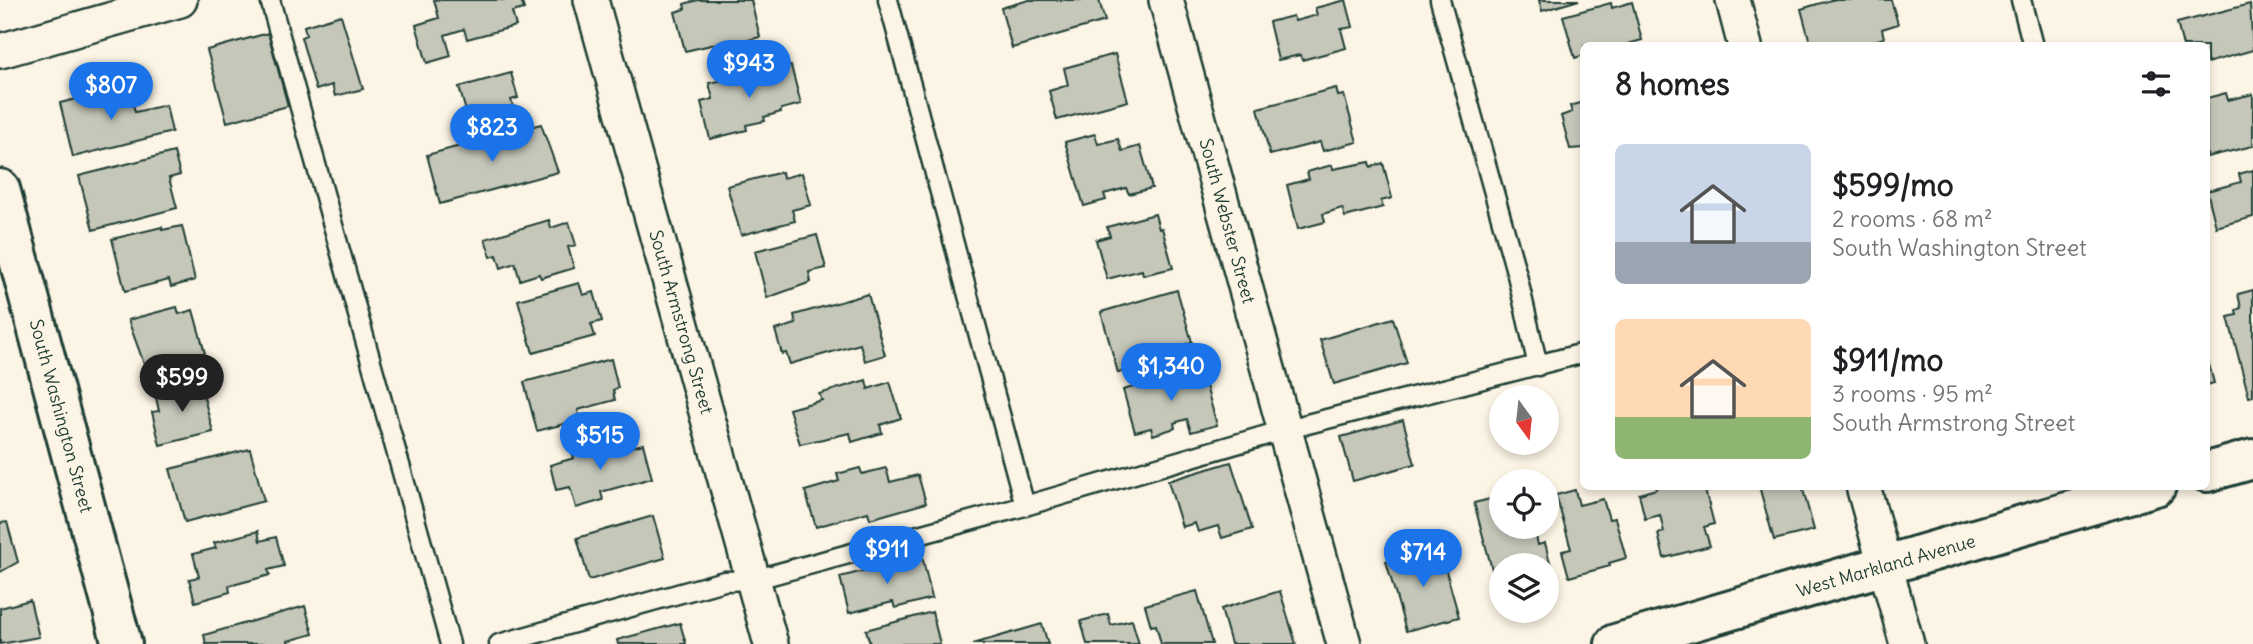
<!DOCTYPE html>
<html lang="en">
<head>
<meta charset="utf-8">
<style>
  :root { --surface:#fff; --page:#f2f2f2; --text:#202124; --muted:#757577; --accent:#1a73e8 }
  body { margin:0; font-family:Delius,sans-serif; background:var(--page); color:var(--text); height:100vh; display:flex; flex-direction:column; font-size:26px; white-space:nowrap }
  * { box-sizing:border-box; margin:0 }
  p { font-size:23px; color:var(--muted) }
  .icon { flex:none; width:38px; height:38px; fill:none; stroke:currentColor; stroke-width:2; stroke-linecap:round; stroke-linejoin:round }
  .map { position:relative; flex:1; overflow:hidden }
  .drawer { position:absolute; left:1580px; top:42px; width:630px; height:448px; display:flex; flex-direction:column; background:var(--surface); border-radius:10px; box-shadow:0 4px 10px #0003 }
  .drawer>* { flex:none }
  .needle { width:46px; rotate:165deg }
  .fabs { position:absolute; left:1489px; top:385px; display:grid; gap:14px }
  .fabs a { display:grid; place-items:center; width:70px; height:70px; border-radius:50%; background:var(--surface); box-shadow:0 4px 10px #0003; font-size:35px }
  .price { position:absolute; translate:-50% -60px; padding:0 16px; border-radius:24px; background:var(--accent); color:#fff; font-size:23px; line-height:46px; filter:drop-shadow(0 2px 4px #0008) }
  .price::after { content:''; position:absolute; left:50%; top:42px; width:21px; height:16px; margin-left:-10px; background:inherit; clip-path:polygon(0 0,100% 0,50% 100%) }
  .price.on { background:#222; color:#fff }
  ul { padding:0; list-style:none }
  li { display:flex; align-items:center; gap:21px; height:175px; padding:0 35px }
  li span { display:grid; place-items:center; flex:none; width:196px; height:140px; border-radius:10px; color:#555 }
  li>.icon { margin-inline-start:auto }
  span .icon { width:84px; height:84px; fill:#fffc; stroke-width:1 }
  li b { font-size:30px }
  h2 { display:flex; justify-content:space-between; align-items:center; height:84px; padding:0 35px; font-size:30px }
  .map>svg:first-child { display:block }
  .building { fill:#c5c7b9; stroke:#1f3d34; stroke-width:2 }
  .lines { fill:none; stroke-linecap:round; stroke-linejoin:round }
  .lane-casing { stroke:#1f3d34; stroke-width:23 }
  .street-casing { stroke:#1f3d34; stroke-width:38 }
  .secondary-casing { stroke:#1f3d34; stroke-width:44 }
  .lane { stroke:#fcf5e5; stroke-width:18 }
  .street { stroke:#fcf5e5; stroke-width:33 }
  .secondary { stroke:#fcf5e5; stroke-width:38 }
  .labels { text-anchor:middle; stroke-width:5; stroke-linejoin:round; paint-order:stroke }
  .street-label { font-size:18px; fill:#1f3d34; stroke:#fcf5e5 }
</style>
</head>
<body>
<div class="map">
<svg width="2253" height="644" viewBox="0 0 2253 644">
  <rect width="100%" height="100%" fill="#fcf5e5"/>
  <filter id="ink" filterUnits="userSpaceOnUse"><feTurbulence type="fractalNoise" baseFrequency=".0143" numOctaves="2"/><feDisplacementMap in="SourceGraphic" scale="14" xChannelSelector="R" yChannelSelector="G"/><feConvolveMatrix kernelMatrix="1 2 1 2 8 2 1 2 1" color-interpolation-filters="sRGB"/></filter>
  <g filter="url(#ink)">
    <path class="building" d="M434 0H521L524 9 512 12 516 26 467 39 464 29 445 35 451 56 427 63 416 25 439 18Z
      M698 0H751L760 37 721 47 720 43 685 51 675 12 685 9 684 4Z
      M1029 0H1099L1105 21 1012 48 1001 8Z
      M1346 0 1353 27 1341 29 1346 48 1302 60 1300 55 1278 60 1269 22 1293 16 1295 21 1317 15 1315 8Z
      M1539 0H1579L1542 11Z
      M1831 0H1891L1898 24 1882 29 1884 38 1858 46H1811L1801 9Z
      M1632 2 1642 40 1621 46H1584V55L1575 58 1563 16 1611 3 1612 8Z
      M2250 4 2253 50 2207 63V46H2183L2177 23Z
      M341 15 363 89 335 96 332 85 316 90 301 37 306 35 304 26Z
      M268 33 288 106 227 122 207 50Z
      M1115 54 1128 101 1057 120 1049 91 1068 85 1064 68Z
      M791 66 801 104 781 109V112L764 117 765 121 746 125 747 130 710 139 701 102 713 99 709 83Z
      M511 73 518 98 511 100 516 115 471 129 459 87Z
      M129 86 135 112 166 105 172 132 73 157 60 103Z
      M1336 88 1338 96 1344 95 1357 142 1323 151 1320 142 1270 155 1258 108Z
      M2226 93 2228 100 2253 94V146L2207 157V98Z
      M1584 102V148L1570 149 1561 116 1572 112 1570 106Z
      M541 124 558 172 440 204 427 155Z
      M1095 134 1098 144 1118 139 1122 151 1140 146 1152 188 1129 194 1126 188 1104 194 1106 200 1084 206 1065 142Z
      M174 152 180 175 169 178 177 208 93 230 79 176Z
      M1370 162 1371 167 1383 163 1392 198 1381 201 1383 207 1345 217 1342 208 1323 214 1325 222 1298 229 1287 185 1309 179 1307 172 1332 165 1333 169Z
      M2253 170V217L2216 227 2207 191 2241 182 2239 174Z
      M782 172 783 178 802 173 811 205 792 210 795 221 741 235 727 186Z
      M1155 214 1159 229 1162 228 1173 268 1143 275 1142 270 1107 279 1096 240 1110 236 1107 227Z
      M549 220 551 228 569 222 576 245 568 247 574 268 541 278 539 274 520 280 515 263 501 268 497 255 491 257 485 239Z
      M182 226 195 280 171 287 169 280 125 291 112 239 162 227V230Z
      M817 235 826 268 809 272 811 282 767 298 755 251Z
      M579 283 583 295 594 292 602 321 591 324 595 336 533 353 518 300Z
      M1177 290 1192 342 1178 347 1180 356 1118 373 1101 312Z
      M2253 290V396L2249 397 2228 317 2237 315 2236 310 2241 308 2238 294Z
      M868 294 885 355 865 361 860 344 790 364 786 353 782 354 775 330 796 324 794 315Z
      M177 307 179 314 193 310 205 353 146 369 128 320Z
      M1393 318 1407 363 1334 384 1320 340Z
      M2207 357 2214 383 2207 385Z
      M611 359 618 388 613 390 615 400 578 410 580 420 537 431 524 382Z
      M1201 368 1217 425 1191 432 1187 419 1174 423 1175 428 1153 435 1151 428 1135 432 1123 390Z
      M866 380 868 389 890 382 901 418 880 425 882 433 852 442 850 433 800 444 789 409 822 400 819 394Z
      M200 382 213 432 160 445 152 412 159 411 155 393Z
      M1403 420 1415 464 1353 481 1341 437Z
      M605 443 608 453 643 444 652 478 601 492 603 500 576 508 570 487 556 490 550 465 574 458 572 452Z
      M250 449 264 501 185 522 170 469Z
      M1231 462 1252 529 1222 538 1218 526 1198 532 1195 523 1182 527 1168 481Z
      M860 468 862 474 886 468 890 482 918 475 926 503 870 519 868 512 816 527 805 491 839 481 837 474Z
      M1655 486H1704L1714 524 1704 527 1710 546 1664 558 1658 534 1664 532 1660 515 1645 519 1639 494 1656 489Z
      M1759 486H1802L1814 530 1774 540Z
      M1575 490 1579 505 1603 499 1609 519 1615 518 1626 558 1609 563 1610 566 1569 577 1562 551 1571 549 1556 495Z
      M1502 496V527H1534L1538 545 1545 543 1552 570 1547 572V565H1502V586L1497 588 1474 503Z
      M653 516 665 558 589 580 577 538Z
      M7 522 18 562 0 572V523Z
      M258 531 260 541 276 537 284 566 268 570 270 575 229 586 230 592 195 602 189 579 199 577 193 554 216 548 214 543Z
      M1439 546 1459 617 1406 631 1386 561Z
      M922 556 932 598 895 608 893 602 849 613 840 577Z
      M1197 591 1212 644H1161L1156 625 1151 626 1145 605Z
      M1280 591 1296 644H1231L1221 609Z
      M30 600 39 637 0 644V608Z
      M305 606 313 634 288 641 289 644H206L204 635Z
      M932 612 940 644H870L866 630Z
      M1108 614 1111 625 1132 620 1139 644H1087L1081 621Z
      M680 623 686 644H618L617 640Z
      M1042 624 1048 644H973Z"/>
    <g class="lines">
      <defs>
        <path id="lane" d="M270 0 450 644
          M888 0 1025 506
          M1440 0 1517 275 1538 366
          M2021 0 2033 46
          M499 644 724 581 753 580 1025 506 1284 430 1584 353"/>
        <path id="street" d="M591 0 771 644
          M1166 0 1344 644
          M1733 0 1745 46
          M0 51 180 0
          M1863 486 1907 644"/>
        <path id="secondary" d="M0 189 122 644
          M2207 472 2253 459
          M1615 644 2156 486"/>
      </defs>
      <use href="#lane" class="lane-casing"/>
      <use href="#street" class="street-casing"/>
      <use href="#secondary" class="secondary-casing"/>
      <use href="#lane" class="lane"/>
      <use href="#street" class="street"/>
      <use href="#secondary" class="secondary"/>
    </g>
  </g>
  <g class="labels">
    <g class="street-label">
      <text transform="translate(1227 221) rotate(75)" y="6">South Webster Street</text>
      <text transform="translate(681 322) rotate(74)" y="6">South Armstrong Street</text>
      <text transform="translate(61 416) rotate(75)" y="6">South Washington Street</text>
      <text transform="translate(1886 566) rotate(-16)" y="6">West Markland Avenue</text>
    </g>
  </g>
</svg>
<div class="fabs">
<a><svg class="needle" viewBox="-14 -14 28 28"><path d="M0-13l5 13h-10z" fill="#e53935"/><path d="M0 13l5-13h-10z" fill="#757577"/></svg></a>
<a><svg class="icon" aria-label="locate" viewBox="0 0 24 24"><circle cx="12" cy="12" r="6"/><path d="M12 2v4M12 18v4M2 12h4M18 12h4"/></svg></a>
<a><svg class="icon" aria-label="layers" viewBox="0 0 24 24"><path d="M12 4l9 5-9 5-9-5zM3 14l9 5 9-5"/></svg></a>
</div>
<b class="price" style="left:749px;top:100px">$943</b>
<b class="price" style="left:111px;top:122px">$807</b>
<b class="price" style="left:492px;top:164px">$823</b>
<b class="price" style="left:1171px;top:403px">$1,340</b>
<b class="price on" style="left:182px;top:414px">$599</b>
<b class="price" style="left:600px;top:472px">$515</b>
<b class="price" style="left:887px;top:586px">$911</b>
<b class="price" style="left:1423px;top:589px">$714</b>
<section class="drawer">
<h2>8 homes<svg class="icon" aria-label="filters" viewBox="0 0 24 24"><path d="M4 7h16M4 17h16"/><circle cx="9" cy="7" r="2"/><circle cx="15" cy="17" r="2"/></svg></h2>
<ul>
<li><span style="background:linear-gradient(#c9d6e8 70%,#9aa5b1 0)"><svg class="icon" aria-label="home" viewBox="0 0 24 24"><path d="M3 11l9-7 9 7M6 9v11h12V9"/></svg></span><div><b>$599/mo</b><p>2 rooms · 68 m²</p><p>South Washington Street</p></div></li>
<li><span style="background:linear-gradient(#ffd9b3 70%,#8fb573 0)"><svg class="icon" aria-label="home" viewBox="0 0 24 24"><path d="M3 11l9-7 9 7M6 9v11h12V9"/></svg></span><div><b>$911/mo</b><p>3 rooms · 95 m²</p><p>South Armstrong Street</p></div></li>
</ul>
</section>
</div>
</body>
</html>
